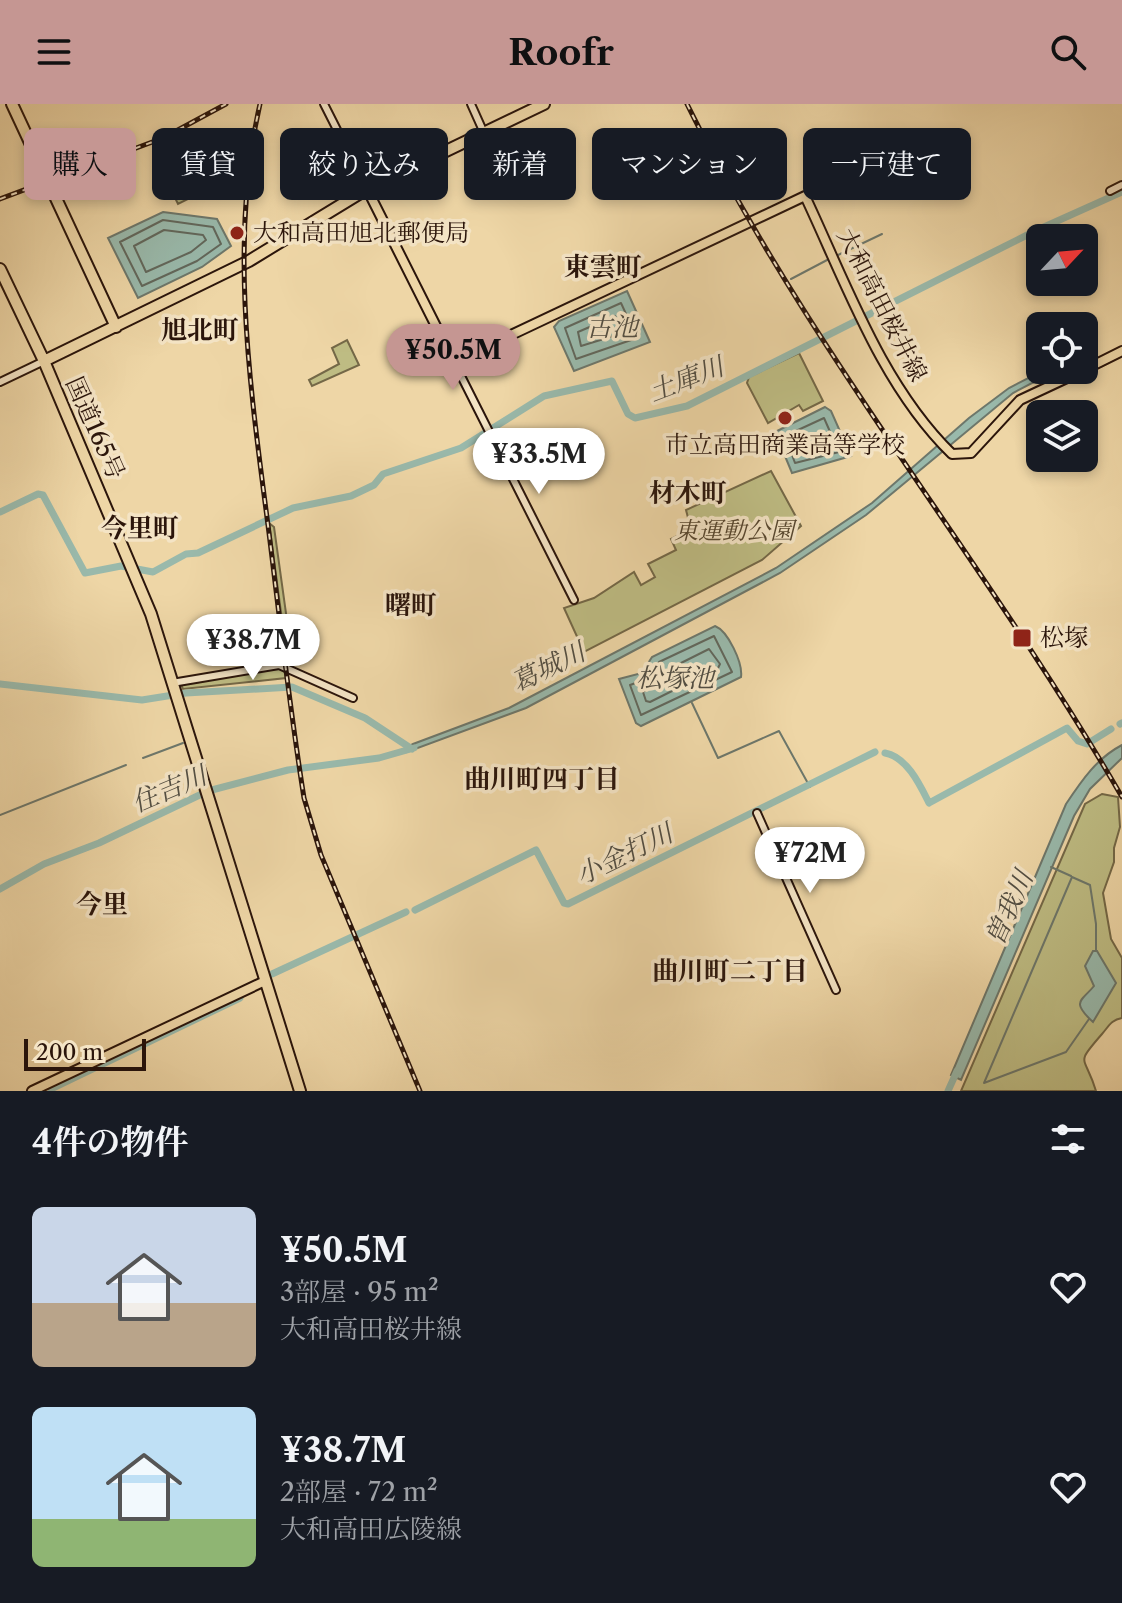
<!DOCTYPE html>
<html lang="ja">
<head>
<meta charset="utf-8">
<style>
  :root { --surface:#171b24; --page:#242831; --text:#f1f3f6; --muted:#9ea1a6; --accent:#c59692 }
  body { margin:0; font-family:"Libre Caslon Text","Noto Serif JP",serif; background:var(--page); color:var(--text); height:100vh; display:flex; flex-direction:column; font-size:30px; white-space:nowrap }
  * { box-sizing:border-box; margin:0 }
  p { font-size:26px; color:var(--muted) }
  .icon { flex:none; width:44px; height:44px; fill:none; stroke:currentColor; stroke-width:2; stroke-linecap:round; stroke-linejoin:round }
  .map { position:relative; height:987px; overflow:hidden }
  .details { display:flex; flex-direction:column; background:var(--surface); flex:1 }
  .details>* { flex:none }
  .top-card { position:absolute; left:24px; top:24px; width:1074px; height:72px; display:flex; gap:16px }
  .needle { width:52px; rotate:64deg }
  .fabs { position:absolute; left:1026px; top:120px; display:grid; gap:16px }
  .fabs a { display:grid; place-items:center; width:72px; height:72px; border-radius:12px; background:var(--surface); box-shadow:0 4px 12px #0003; font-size:40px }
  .scale { position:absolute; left:24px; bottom:20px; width:122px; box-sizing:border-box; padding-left:8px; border:4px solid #2b150b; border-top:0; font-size:22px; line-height:28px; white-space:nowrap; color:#2b150b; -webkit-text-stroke:6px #f4e4c5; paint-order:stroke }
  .price { position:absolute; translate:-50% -68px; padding:0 18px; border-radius:28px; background:#fff; color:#222; font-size:26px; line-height:52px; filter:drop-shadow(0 2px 4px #0008) }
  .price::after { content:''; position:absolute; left:50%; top:48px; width:24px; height:18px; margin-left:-12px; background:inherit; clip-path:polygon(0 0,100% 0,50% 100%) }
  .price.on { background:var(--accent); color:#111 }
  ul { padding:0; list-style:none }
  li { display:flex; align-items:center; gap:24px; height:200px; padding:0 32px }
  li span { display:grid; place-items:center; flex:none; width:224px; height:160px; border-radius:12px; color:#555 }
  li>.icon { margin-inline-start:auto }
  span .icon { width:96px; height:96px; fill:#fffc; stroke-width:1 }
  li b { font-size:34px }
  h2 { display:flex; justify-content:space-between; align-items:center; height:96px; padding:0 32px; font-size:34px }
  .tag { padding:0 28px; border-radius:12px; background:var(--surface); box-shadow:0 4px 12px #0003; font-size:28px; line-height:72px }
  .tag.on { background:var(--accent); color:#111 }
  header { display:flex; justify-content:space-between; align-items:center; height:104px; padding:0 32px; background:var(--accent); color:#111; font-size:36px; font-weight:700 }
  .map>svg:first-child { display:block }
  .green { fill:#bebc83; stroke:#746847; stroke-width:2 }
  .water { fill:#99b9ab; stroke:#6d776b; stroke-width:2 }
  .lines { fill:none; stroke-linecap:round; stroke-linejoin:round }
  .shore { stroke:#62675b; stroke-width:2 }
  .stream { stroke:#6d776b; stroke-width:2 }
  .river { stroke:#99b9ab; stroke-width:7 }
  .secondary-casing { stroke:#2b150b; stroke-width:10 }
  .primary-casing { stroke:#2b150b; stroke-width:12 }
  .highway-casing { stroke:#2b150b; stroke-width:14 }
  .secondary { stroke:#f4e4c5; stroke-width:6 }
  .primary { stroke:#eed6a6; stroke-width:8 }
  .highway { stroke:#eed6a6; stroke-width:10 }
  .rail-casing { stroke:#2b150b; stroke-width:5 }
  .rail { stroke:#f4e4c5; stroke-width:2; stroke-dasharray:6; stroke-linecap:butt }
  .poi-dot { fill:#8f2418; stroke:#f4e4c5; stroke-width:3 }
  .labels { text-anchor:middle; stroke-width:7; stroke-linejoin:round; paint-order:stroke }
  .poi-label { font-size:24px; fill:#2b150b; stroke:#f4e4c5; text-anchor:start }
  .street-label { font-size:24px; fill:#2b150b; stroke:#f4e4c5 }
  .park-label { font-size:24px; font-style:italic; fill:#57472f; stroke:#f4e4c5 }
  .neighbourhood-label { font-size:26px; font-weight:bold; fill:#2b150b; stroke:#f4e4c5 }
  .water-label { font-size:26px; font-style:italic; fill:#524e43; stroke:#f4e4c5 }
</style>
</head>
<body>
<header><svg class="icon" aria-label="menu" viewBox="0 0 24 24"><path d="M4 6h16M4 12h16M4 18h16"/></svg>Roofr<svg class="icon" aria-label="search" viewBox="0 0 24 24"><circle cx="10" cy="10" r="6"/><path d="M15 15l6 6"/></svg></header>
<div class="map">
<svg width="1122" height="987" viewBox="0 0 1122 987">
  <rect width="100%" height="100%" fill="#eed6a6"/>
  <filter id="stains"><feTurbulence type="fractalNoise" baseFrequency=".0025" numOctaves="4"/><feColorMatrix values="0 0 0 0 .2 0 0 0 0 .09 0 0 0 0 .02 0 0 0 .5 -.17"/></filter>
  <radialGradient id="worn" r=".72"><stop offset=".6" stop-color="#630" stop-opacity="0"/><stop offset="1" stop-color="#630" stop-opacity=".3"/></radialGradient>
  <path class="green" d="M178 39 185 52 190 50 208 85 178 100 157 57 160 47Z
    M347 236 359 261 312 282 309 276 339 260 332 244Z
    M799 249 823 297 803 307 799 301 768 319 747 279 749 273Z
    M771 367 801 422 762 456 584 548 564 504 594 494 634 468 641 481 655 473 648 460 676 446 671 435 691 425 686 406Z
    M269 419 274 423 290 538H285Z
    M270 564 284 565 286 574 183 585 181 580Z
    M1102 690 1118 693 1120 723 1114 744V758L1103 789 1111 835 1122 854V914C1111 916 1109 922 1102 930 1074 962 1085 950 1096 987H961L1085 700Z"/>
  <path class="water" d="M163 108 217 115 231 142 202 163 138 194 108 134Z
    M627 187 650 238 574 267 554 223 559 217Z
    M1044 266H1057L1013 289 866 411 780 469 526 604 407 648 406 644 413 640 509 604 776 464 872 399 969 314 1009 284Z
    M825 303 831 307 851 352 792 369 775 328Z
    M715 522C728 527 743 559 741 573L641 622 636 619 619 575 642 569 652 553Z
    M1122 641V654L1090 685 1074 712 961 976 951 971 1066 700C1082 676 1097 654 1122 641Z
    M1093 847H1097L1116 879 1093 918C1070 897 1082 897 1094 882L1085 862Z"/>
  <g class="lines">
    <path class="shore" d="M163 116 213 123 221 140 197 157 142 182 120 138Z
      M164 126 203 131 206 136 191 148 146 168 134 142Z
      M621 199 637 234 576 255 565 224Z
      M615 212 623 229 581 242 578 228Z
      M824 314 839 348 795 359 785 332Z
      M714 532 732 568 641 611 630 581 647 575 659 558Z
      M709 545 720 560 718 564 650 598 646 597 643 588 659 578 667 566Z"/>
    <path class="stream" d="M836 152 882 130
      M791 175 829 155
      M692 599 718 654 779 627 810 683
      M143 654 183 639
      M0 711 126 661
      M1051 763 1071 772
      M1089 915 1066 948 984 979 1072 773 1090 781 1096 820V847"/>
    <path class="river" d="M0 408 38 390 43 391 85 469 121 462 153 468 186 450 198 449 293 404 351 392 374 381 383 370 461 344 544 292 612 277 628 310 635 314 687 302 1035 127 1122 88
      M0 580 142 596 186 589 292 583 365 614 412 645
      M1120 620 1122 619
      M885 649C907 653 920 681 929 699L1067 624 1078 637 1087 640 1111 625
      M0 785 44 760 99 739 208 687 288 666 379 654 414 644
      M415 806 536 746 564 799 568 800 875 648
      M272 870 406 808
      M51 985 240 894
      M948 987 957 967"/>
    <defs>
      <path id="secondary" d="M324 0 367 85
        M471 0 484 29
        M1110 87 1122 81
        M454 258 574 496
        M0 278 44 257
        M172 579 279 561 353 594
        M757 709 836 886"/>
      <path id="primary" d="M367 85 454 258 805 92C846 179 882 282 952 350L971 349 1020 296 1084 266
        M1084 266 1122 247
        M32 987 265 877"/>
      <path id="highway" d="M12 0 116 223
        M0 165 44 257 151 510 300 987
        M44 257 249 157 367 85 544 0"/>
    </defs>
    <use href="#secondary" class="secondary-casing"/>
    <use href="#primary" class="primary-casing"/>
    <use href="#highway" class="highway-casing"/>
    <use href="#secondary" class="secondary"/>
    <use href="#primary" class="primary"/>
    <use href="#highway" class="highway"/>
    <defs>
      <path id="rail" d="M260 0C228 140 251 289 269 429 280 518 290 606 304 694L321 751 420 987
        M687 0C808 246 985 456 1122 693
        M0 95 163 34 226 0"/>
    </defs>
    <use href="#rail" class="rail-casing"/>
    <use href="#rail" class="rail"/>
  </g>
  <g class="poi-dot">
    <circle cx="237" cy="129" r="8"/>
    <circle cx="785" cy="314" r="8"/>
    <rect x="1012" y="524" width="20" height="20" rx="4"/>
  </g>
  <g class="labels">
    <g class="poi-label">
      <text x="253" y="137">大和高田旭北郵便局</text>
      <text x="785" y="349" text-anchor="middle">市立高田商業高等学校</text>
      <text x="1040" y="542">松塚</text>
    </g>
    <g class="street-label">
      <text transform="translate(882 201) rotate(63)" y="8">大和高田桜井線</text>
      <text transform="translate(95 324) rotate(66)" y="8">国道165号</text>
    </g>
    <g class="park-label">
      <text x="734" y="435">東運動公園</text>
    </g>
    <g class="neighbourhood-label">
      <text x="603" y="172">東雲町</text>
      <text x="200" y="235">旭北町</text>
      <text x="688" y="398">材木町</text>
      <text x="140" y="433">今里町</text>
      <text x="411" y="510">曙町</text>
      <text x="542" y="684">曲川町四丁目</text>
      <text x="102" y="809">今里</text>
      <text x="730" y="876">曲川町二丁目</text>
    </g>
    <g class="water-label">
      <text x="612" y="232">古池</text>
      <text transform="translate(686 275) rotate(-21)" y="9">土庫川</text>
      <text transform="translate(548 563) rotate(-26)" y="9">葛城川</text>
      <text x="675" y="583">松塚池</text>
      <text transform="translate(169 685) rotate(-23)" y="9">住吉川</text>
      <text transform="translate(624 750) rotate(-26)" y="9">小金打川</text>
      <text transform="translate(1009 804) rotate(-66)" y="9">曽我川</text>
    </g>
  </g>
  <rect width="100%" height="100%" filter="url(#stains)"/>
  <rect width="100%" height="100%" fill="url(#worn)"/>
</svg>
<div class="fabs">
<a><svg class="needle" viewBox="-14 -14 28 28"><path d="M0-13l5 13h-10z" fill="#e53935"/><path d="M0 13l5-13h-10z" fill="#9ea1a6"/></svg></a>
<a><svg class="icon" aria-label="locate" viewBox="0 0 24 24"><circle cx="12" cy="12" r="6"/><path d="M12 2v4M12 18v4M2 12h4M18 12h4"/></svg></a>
<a><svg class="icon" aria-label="layers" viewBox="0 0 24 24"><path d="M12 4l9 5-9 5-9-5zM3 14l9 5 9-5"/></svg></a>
</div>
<div class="scale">200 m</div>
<b class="price on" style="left:453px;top:288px">¥50.5M</b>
<b class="price" style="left:539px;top:392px">¥33.5M</b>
<b class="price" style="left:253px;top:578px">¥38.7M</b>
<b class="price" style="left:810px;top:791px">¥72M</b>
<div class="top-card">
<a class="tag on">購入</a>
<a class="tag">賃貸</a>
<a class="tag">絞り込み</a>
<a class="tag">新着</a>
<a class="tag">マンション</a>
<a class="tag">一戸建て</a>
</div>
</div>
<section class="details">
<h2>4件の物件<svg class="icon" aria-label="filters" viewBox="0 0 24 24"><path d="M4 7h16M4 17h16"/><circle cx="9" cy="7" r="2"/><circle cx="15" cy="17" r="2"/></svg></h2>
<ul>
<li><span style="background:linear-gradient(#c9d6e8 60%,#b9a48a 0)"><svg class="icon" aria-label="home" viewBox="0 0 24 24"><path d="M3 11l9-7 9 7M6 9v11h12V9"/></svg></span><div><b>¥50.5M</b><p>3部屋 · 95 m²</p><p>大和高田桜井線</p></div><svg class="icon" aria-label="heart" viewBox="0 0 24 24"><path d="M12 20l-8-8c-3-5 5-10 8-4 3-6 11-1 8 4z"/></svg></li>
<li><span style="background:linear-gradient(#bfe0f5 70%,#8fb573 0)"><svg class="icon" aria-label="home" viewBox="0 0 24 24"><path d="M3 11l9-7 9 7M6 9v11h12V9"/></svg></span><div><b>¥38.7M</b><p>2部屋 · 72 m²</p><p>大和高田広陵線</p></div><svg class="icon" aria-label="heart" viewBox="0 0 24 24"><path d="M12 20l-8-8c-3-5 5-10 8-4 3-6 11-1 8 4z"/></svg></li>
</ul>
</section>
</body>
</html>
